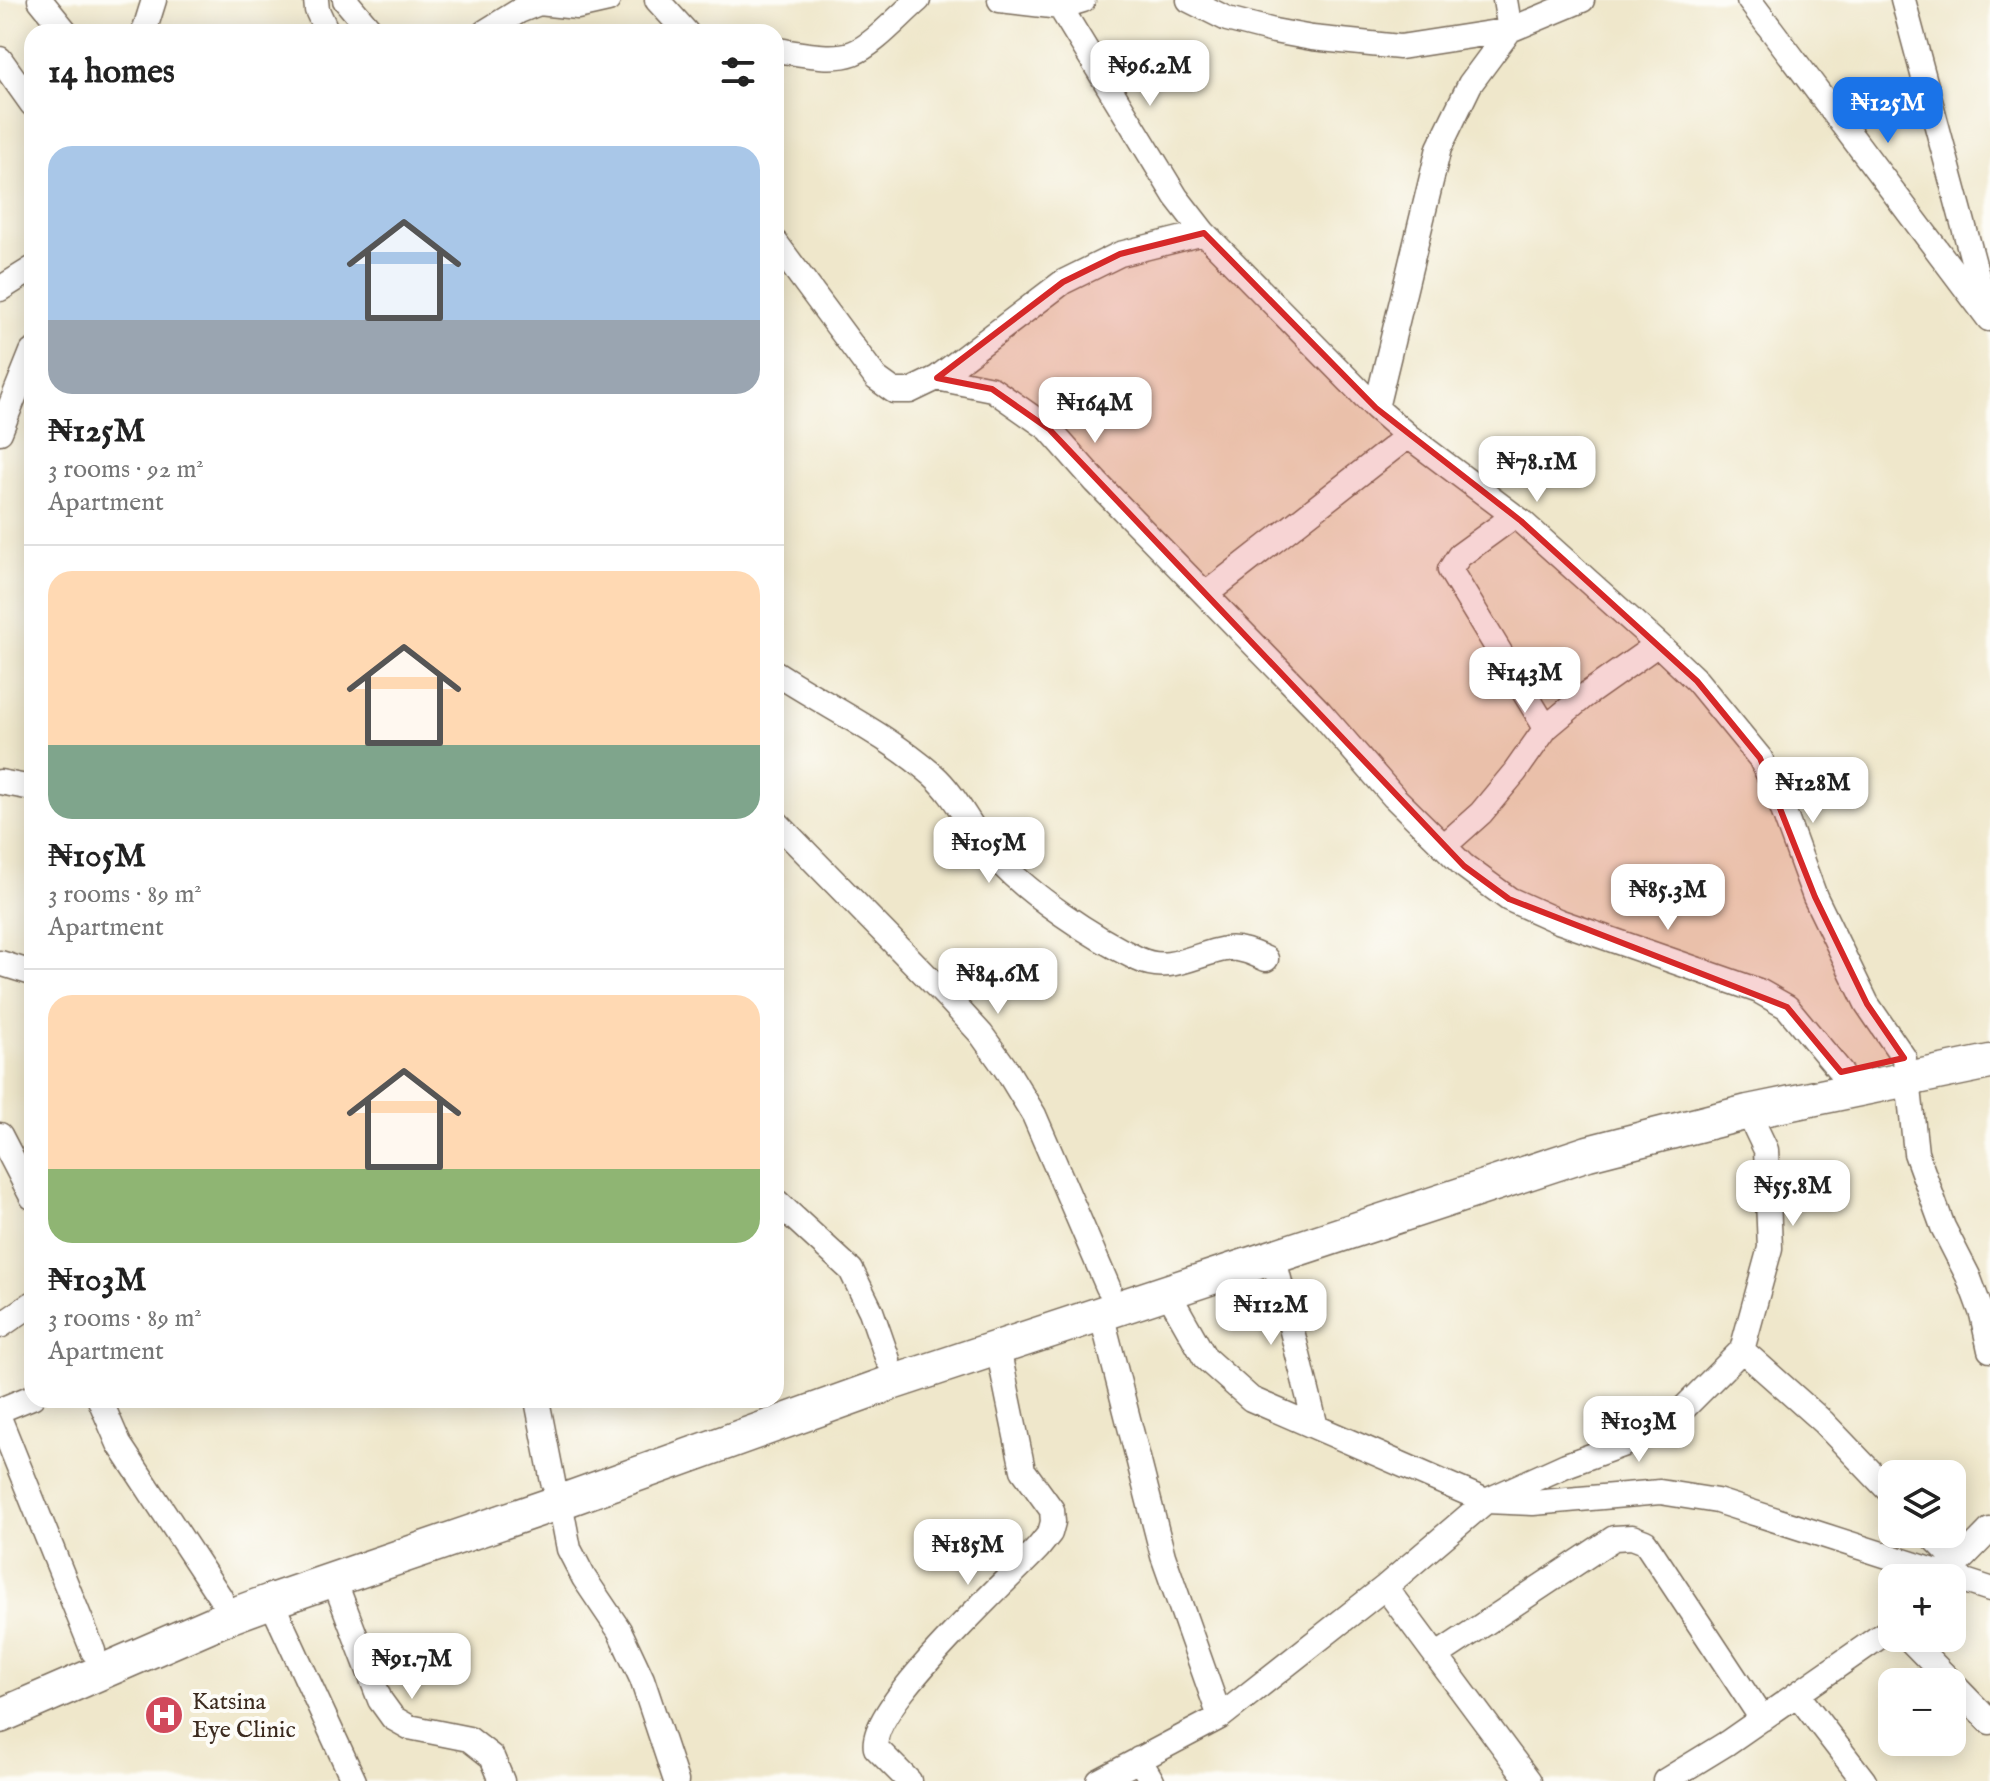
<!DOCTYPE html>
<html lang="en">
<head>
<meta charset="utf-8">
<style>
  :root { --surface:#fff; --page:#f2f2f2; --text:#222; --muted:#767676; --line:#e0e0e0; --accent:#1a73e8 }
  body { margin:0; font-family:"IM FELL English",serif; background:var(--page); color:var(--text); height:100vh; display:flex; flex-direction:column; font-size:30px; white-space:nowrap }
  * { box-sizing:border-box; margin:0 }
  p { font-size:26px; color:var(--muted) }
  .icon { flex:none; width:44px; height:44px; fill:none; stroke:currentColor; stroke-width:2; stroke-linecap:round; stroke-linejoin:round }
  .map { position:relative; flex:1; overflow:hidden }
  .sheet { position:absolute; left:24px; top:24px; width:760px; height:1384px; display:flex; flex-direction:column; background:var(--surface); border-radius:24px; box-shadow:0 4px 20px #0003 }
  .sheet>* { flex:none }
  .buttons { position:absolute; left:1878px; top:1460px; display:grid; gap:16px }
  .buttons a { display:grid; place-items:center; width:88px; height:88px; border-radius:16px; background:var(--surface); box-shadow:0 4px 20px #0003; font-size:40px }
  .price { position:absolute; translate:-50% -68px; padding:0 18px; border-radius:16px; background:#fff; color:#222; font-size:26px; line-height:52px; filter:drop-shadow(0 2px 4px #0008) }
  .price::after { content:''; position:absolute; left:50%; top:48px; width:24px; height:18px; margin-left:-12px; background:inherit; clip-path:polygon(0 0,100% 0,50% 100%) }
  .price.selected { background:var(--accent); color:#fff }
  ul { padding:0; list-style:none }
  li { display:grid; align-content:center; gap:16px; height:424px; padding:0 24px }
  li+li { border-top:2px solid var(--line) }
  li span { display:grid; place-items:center; height:248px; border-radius:24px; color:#555 }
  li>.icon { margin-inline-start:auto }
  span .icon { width:144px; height:144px; fill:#fffc; stroke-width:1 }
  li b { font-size:34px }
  h2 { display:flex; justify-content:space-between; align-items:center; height:96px; padding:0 24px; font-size:34px }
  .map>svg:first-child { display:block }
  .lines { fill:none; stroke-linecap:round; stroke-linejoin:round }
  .minor-casing { stroke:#7a6c5b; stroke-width:27 }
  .highway-casing { stroke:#7a6c5b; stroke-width:37 }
  .minor { stroke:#fff; stroke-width:24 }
  .highway { stroke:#fff; stroke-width:34 }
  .marked { fill:#d62828; fill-opacity:0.2; stroke:#d62828; stroke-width:6; stroke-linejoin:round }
  .labels { text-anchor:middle; stroke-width:8; stroke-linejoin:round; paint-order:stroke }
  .poi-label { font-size:24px; fill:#3b2a1e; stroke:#fdfcf7; text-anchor:start }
</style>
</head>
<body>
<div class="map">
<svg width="1990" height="1781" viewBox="0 0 1990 1781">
  <rect width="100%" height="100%" fill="#fdfcf7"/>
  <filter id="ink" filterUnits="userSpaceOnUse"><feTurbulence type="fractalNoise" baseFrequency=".0125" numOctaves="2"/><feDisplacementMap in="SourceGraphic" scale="16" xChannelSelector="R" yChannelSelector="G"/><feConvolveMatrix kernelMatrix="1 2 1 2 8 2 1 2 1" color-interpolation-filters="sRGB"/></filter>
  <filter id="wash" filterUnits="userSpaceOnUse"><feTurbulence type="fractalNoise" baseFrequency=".006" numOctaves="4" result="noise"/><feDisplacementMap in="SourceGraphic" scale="32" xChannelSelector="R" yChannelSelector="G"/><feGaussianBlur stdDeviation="1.8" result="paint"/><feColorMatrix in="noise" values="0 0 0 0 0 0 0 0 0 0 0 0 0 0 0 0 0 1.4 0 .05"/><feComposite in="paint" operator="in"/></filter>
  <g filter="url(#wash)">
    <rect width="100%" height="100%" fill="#efe7cb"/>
  </g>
  <g filter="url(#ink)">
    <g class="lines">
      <defs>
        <path id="minor" d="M40 0 66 32
          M316 0 317 10 327 32
          M345 0 372 32
          M657 0 686 32
          M1000 0 1060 7 1083 0
          M1189 0 1227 19 1274 31 1312 38 1400 47 1510 30 1582 0
          M1749 0 1989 319
          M1903 0 1985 305
          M1060 7 1176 197 1204 233 1376 408 1408 436 1521 521 1658 644 1697 681 1760 758 1775 788 1815 897 1867 1004 1904 1058
          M144 32 154 0
          M485 32 519 11 539 3 577 7 608 0
          M776 50C798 53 832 61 853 53 874 45 900 15 918 0
          M0 59 32 104
          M776 243 876 378 894 391H910L937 378 1063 282 1120 254 1204 233
          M0 289 32 269
          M937 378 992 389 1049 429 1096 482 1320 712 1394 797 1464 866 1509 899 1558 921 1759 991 1787 1007 1841 1072
          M1376 408 1439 148 1470 84 1510 30 1505 0
          M0 432 32 352
          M1514 516 1459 556 1450 570 1546 728
          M1206 594 1408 436
          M776 673C828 707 886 734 933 775 958 797 972 833 995 857 1029 895 1092 937 1138 959 1169 974 1195 954 1225 949 1240 947 1253 953 1266 959
          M0 782 32 788
          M776 822 948 998 981 1034 1006 1069 1034 1115 1108 1287
          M1444 846 1481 813 1515 772 1546 728 1583 697 1658 644
          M0 963 32 973
          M1908 1079 1916 1153 1943 1227 1968 1276 1982 1314 1990 1350
          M0 1135 32 1197
          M776 1201 851 1270 871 1311 888 1360
          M1273 1255 1316 1427
          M1167 1291 1205 1358 1251 1399 1486 1501 1533 1503 1660 1492 1717 1501 1990 1589
          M1101 1313 1163 1556 1220 1717
          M0 1326 32 1304
          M1742 1350 1823 1422 1892 1494
          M100 1400 119 1444 220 1597
          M537 1400 553 1482
          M0 1410 32 1397
          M0 1420 93 1651
          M560 1502 569 1549 584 1578 619 1630 642 1679 676 1781
          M1930 1534 1958 1562
          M1943 1578 1990 1530
          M334 1580 380 1700 393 1718 409 1727 469 1739 492 1757 502 1781
          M1385 1587 1529 1781
          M271 1601 354 1781
          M1908 1638 1951 1682
          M1436 1656 1614 1538 1632 1537 1645 1542 1762 1719
          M1952 1683 1990 1722
          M1797 1694 1864 1781
          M1139 1759 1152 1781
          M909 1781 876 1748C867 1708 1007 1581 1038 1548L1050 1533 1053 1522 1052 1510 1023 1470 998 1348
          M1099 1781 1220 1717 1385 1587 1486 1501 1566 1465 1627 1443 1679 1413 1742 1350 1770 1248 1766 1150 1748 1112
          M1665 1781 1727 1743 1892 1628"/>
        <path id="highway" d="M0 1716 228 1617 271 1601 560 1502 888 1384 1588 1153 1748 1112 1990 1062"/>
      </defs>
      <use href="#minor" class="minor-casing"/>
      <use href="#highway" class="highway-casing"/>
      <use href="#minor" class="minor"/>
      <use href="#highway" class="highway"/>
    </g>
  </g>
  <path class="marked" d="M1204 233 1376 408 1521 521 1697 681 1760 758 1815 897 1867 1004 1904 1058 1841 1072 1787 1007 1509 899 1464 866 1049 429 992 389 937 378 1063 282 1120 254Z"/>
  <defs>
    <symbol id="hospital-disc" viewBox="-11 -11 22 22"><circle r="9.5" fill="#d1495b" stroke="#fdfcf7"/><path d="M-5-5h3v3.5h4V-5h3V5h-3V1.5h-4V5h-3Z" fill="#fff"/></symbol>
  </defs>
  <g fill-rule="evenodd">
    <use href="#hospital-disc" x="142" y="1693" width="44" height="44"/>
  </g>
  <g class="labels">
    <g class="poi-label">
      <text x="192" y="1709">Katsina<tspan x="192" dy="28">Eye Clinic</tspan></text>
    </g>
  </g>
</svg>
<div class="buttons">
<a><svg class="icon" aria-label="layers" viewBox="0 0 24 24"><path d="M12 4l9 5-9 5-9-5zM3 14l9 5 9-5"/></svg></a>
<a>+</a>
<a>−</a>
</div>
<b class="price" style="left:1150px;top:108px">₦96.2M</b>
<b class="price selected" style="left:1888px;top:145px">₦125M</b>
<b class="price" style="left:1095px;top:445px">₦164M</b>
<b class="price" style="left:1537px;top:504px">₦78.1M</b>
<b class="price" style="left:1525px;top:715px">₦143M</b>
<b class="price" style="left:1813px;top:825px">₦128M</b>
<b class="price" style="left:989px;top:885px">₦105M</b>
<b class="price" style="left:1668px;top:932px">₦85.3M</b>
<b class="price" style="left:998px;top:1016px">₦84.6M</b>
<b class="price" style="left:1793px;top:1228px">₦55.8M</b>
<b class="price" style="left:1271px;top:1347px">₦112M</b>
<b class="price" style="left:1639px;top:1464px">₦103M</b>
<b class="price" style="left:968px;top:1587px">₦185M</b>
<b class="price" style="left:412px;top:1701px">₦91.7M</b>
<section class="sheet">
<h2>14 homes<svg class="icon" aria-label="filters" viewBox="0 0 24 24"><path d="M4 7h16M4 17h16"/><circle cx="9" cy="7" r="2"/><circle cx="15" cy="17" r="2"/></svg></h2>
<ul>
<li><span style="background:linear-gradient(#a9c7e8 70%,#9aa5b1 0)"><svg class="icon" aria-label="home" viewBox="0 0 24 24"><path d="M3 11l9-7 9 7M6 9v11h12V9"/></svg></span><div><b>₦125M</b><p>3 rooms · 92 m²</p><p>Apartment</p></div></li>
<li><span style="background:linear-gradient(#ffd9b3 70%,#7fa58c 0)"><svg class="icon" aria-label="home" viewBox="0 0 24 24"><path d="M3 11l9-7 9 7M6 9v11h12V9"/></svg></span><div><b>₦105M</b><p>3 rooms · 89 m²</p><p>Apartment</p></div></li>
<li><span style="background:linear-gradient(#ffd9b3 70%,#8fb573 0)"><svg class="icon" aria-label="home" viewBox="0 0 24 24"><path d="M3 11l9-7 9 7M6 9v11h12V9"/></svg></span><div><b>₦103M</b><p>3 rooms · 89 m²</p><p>Apartment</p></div></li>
</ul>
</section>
</div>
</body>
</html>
